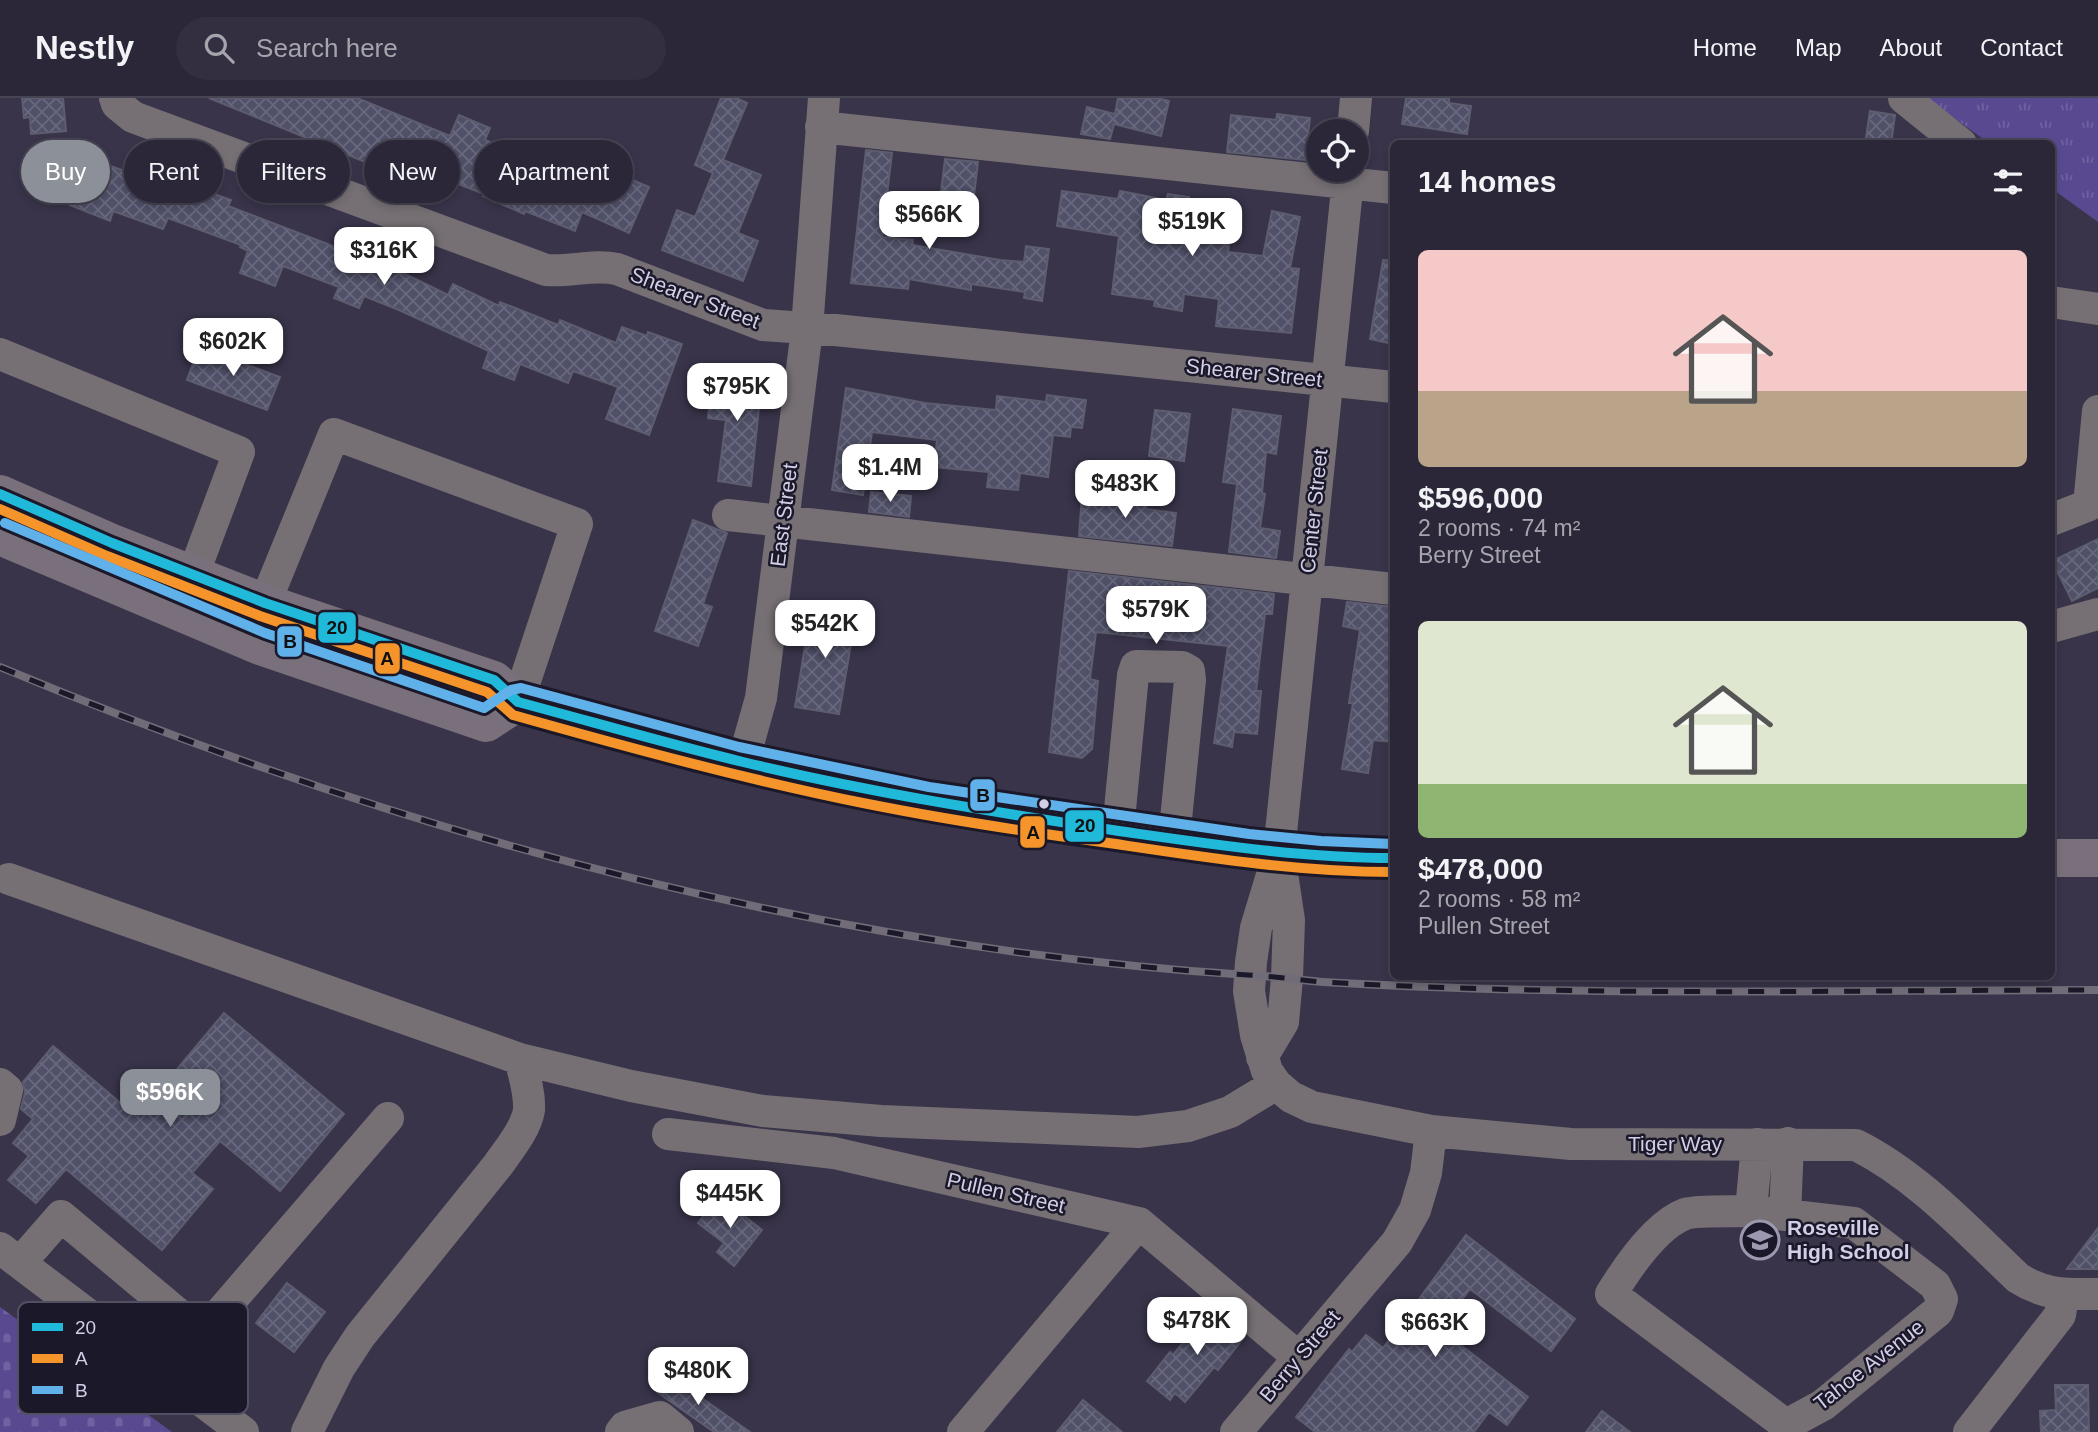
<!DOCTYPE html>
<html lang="en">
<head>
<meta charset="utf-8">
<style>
  :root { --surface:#2b2738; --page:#332f40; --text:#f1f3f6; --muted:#a6a5ae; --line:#474453; --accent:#8c9099 }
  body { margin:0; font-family:Helvetica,sans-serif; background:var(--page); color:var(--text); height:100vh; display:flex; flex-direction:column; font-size:26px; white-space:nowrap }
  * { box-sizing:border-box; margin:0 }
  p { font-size:23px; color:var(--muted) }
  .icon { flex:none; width:38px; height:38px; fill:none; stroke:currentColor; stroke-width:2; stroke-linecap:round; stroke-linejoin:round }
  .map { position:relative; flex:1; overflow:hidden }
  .panel { position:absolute; left:1390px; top:42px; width:665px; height:840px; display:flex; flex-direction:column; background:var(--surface); border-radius:10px; box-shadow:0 4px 10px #0003,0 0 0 2px var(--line) }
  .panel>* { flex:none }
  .banner { position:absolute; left:21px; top:42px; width:665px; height:63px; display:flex; gap:14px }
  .buttons { position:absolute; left:1306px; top:21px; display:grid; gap:14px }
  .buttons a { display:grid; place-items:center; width:63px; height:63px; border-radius:50%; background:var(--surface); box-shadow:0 4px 10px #0003,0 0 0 2px var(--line); font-size:35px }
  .price { position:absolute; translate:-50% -60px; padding:0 16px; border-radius:14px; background:#fff; color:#222; font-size:23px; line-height:46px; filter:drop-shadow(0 2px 4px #0008) }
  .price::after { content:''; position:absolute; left:50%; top:42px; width:21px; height:16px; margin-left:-10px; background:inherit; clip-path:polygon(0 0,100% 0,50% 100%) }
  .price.on { background:var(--accent); color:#fff }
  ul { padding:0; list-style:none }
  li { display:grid; align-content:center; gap:14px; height:371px; padding:0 28px }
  li span { display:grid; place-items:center; height:217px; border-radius:10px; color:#555 }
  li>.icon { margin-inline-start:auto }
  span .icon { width:126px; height:126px; fill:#fffc; stroke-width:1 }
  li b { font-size:30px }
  h2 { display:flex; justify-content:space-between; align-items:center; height:84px; padding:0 28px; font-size:30px }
  .tag { padding:0 24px; border-radius:32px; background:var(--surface); box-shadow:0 4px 10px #0003,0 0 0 2px var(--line); font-size:24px; line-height:63px }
  .tag.on { background:var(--accent); color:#fff }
  header { display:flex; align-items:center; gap:42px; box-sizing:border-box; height:98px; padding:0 35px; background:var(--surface); border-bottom:2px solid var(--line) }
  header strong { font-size:33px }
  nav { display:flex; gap:38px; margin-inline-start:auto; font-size:24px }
  .search { width:490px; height:63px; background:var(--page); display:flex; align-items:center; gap:18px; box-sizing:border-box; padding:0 24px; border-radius:38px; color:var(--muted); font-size:26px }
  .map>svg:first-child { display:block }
  .grass { fill:url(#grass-tufts) }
  .cemetery { fill:url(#cemetery-stones) }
  .building { fill:url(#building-cross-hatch); stroke:#5d5d6f; stroke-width:2 }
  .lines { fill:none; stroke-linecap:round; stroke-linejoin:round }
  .minor { stroke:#767075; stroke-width:32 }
  .major { stroke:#79707b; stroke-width:38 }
  .rail-casing { stroke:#716c77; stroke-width:8 }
  .rail { stroke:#1b1829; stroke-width:5; stroke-dasharray:16; stroke-linecap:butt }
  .bus-1-casing { stroke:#1b1829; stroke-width:16 }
  .bus-2-casing { stroke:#1b1829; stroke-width:16 }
  .bus-3-casing { stroke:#1b1829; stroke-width:16 }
  .bus-1 { stroke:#20b9da; stroke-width:10 }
  .bus-2 { stroke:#f4942a; stroke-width:10 }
  .bus-3 { stroke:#60b0ea; stroke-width:10 }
  .bus-dot { fill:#d2cee7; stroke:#1b1829; stroke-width:2.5 }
  .labels { text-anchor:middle; stroke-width:5; stroke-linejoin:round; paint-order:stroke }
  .street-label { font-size:21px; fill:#d2cee7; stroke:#1b1829 }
  .poi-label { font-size:21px; font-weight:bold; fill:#d2cee7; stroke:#1b1829; text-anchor:start }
  .key { fill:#1b1829; stroke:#524f62; stroke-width:2 }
  .key-label { font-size:19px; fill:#d2cee7 }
  .line-badge { stroke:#1b1829; stroke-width:2.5 }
  .pale-badge-label { font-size:19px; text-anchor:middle; font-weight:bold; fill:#111 }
</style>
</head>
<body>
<header>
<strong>Nestly</strong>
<div class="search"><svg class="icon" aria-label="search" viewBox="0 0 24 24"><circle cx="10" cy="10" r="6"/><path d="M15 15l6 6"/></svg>Search here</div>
<nav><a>Home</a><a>Map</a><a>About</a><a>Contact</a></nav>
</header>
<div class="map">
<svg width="2098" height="1334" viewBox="0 0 2098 1334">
  <defs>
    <pattern id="grass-tufts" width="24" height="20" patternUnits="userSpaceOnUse" patternTransform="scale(1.75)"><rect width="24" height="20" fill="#594991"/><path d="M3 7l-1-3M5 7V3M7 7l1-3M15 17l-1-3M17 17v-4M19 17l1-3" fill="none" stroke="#7062a0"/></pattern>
    <pattern id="cemetery-stones" width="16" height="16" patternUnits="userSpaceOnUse" patternTransform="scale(1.75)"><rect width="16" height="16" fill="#594991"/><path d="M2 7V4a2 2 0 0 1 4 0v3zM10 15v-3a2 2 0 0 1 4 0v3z" fill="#7062a0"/></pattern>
    <pattern id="building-cross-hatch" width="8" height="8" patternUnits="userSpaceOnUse" patternTransform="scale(1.75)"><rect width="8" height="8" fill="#505069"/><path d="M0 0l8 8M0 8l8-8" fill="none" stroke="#68687e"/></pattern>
  </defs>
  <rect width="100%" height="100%" fill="#39344a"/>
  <path class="grass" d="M1926 0H2098V124L2051 90V46L1989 45Z"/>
  <path class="cemetery" d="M0 1209 172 1334H0Z"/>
  <path class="building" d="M22 0H63L66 33 31 36 30 19 24 20Z
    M209 0H357L450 38 459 17 490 30 485 42 526 58 520 72 564 90 568 78 599 89 601 83 615 89 621 77 649 89 629 135 582 114 575 133 525 113 524 116 483 98 484 96 428 74 423 84 371 63 370 66Z
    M721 0H736L747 5 723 62 761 77 738 135 758 143 743 183 662 152 677 112 695 119 713 75 695 67Z
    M1118 0H1157L1169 3 1161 38 1114 26 1110 41 1081 36 1087 9 1115 16Z
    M1406 0H1449V5L1471 8 1467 36 1402 26Z
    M1870 13 1895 17 1891 46H1865Z
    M1277 16 1310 20 1305 62 1227 54 1231 17 1276 22Z
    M75 41 108 67 154 84 157 76 205 95 206 93 231 102 228 108 401 174 448 197 453 186 499 208 500 204 558 227 560 222 616 245 622 229 647 238 648 234 682 246 649 337 606 321 618 289 573 273 568 285 520 266 514 282 483 270 489 253 399 212 364 198 359 210 334 200 339 189 283 168 275 188 240 175 248 153 240 149 241 147 168 120 163 131 113 113 110 123 70 107 41 85Z
    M866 52 892 55 882 139 913 142 912 147 1000 162 1024 164 1026 148 1049 151 1042 203 1024 200 1025 194 971 186V192L909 181 908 191 851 185Z
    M945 61 978 64 974 98 941 94Z
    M1062 93 1118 101 1120 93 1166 102 1168 96 1189 99 1185 123 1231 129 1228 154 1263 158 1272 113 1300 119 1290 170 1299 171 1291 235 1216 228 1219 201 1184 196 1182 213 1154 208 1155 202 1112 196 1119 138 1057 128Z
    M1383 162 1393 163V246L1370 241Z
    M199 249 280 279 267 312 187 282Z
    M713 274 762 279 751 388 718 383 726 322 708 320Z
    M846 290 925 305 996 312 997 298 1046 304 1047 297 1086 302 1082 330 1071 329 1070 339 1053 337 1048 379 1020 375 1018 392 987 389 989 374 934 369 937 342 872 334 863 397 832 392Z
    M1233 311 1281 318 1276 356 1266 354 1262 395 1265 396 1260 430 1280 433 1276 460 1229 454 1237 386 1223 384Z
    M1155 312 1190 316 1184 363 1149 358Z
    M871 394 911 398 909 419 869 414Z
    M1082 395 1147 401 1146 411 1176 415 1172 448 1079 438Z
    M693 422 727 435 703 506 712 509 698 548 655 533Z
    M2098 441V490L2072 503 2052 463Z
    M1069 473 1274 496 1272 516H1265L1256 593H1261L1257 636 1234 634 1232 649 1214 645 1228 548 1096 534 1090 581 1098 583 1092 651 1082 660 1049 654Z
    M1347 504 1393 509V644L1373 642 1368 675 1342 671 1353 605H1349L1360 532 1343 528Z
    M806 509 856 517 839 616 795 609 807 536 801 535Z
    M224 915 344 1016 280 1093 220 1043 192 1075 213 1091 162 1152 66 1071 36 1105 8 1082 29 1058 13 1045 33 1021 21 1011 25 995 23 984 53 948 137 1019Z
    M719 1098 762 1132 734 1168 717 1154 724 1145 698 1125Z
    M2098 1130V1171H2067Z
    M1466 1137 1575 1221 1551 1253 1470 1191 1440 1231 1528 1299 1507 1327 1489 1314 1474 1334H1315L1296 1319 1349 1251 1352 1254 1366 1237 1383 1250Z
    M287 1185 325 1214 294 1254 256 1225Z
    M1211 1210 1245 1238 1218 1272 1214 1269 1185 1304 1175 1295 1170 1302 1147 1283 1170 1254 1173 1257Z
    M669 1277 750 1334H714L657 1294Z
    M2055 1287H2088L2089 1334H2041L2040 1313 2056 1312Z
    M1083 1302 1122 1334H1057Z
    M1602 1313 1630 1334H1586Z"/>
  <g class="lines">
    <path class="minor" d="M115 0 117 6 133 19 546 172C571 174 593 166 617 171L763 227 835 232 1393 289
      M1904 0 1961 46
      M821 29 1393 90
      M1353 33 1356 0
      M1349 72 1279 754 1256 830 1251 864 1249 893 1256 937 1267 973 1276 986 1291 999 1312 1009 1431 1033 1571 1046 1856 1047C1918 1078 1968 1133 2018 1180 2046 1198 2067 1196 2098 1196
      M2051 204 2098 211
      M0 256 239 354 193 477
      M728 417 1393 491
      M2051 422 2089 407 2098 313
      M265 505 334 336 577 426 518 604
      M2051 529 2098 516
      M743 664 761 600 807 231 824 0
      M1118 732 1133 577 1136 568 1182 569 1189 573 1190 582 1174 741
      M9 781 520 961 631 988 763 1013 881 1023 1138 1034 1188 1028 1230 1014 1276 986
      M1262 959 1283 924 1287 880 1289 822 1280 762
      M0 986 7 992 0 1022
      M668 1036 834 1055 1139 1125 1298 1259
      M1751 1113 1854 1125 1935 1187 1942 1201 1938 1213 1823 1307 1786 1327 1611 1196C1627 1170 1656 1127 1685 1116 1698 1112 1736 1114 1751 1113Z
      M1751 1113 1757 1046
      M1785 1117 1788 1045
      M0 1150 243 1334
      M20 1165 61 1118 202 1236 169 1278
      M202 1236 388 1020
      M307 1334 339 1270 360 1238 498 1067C509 1051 526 1031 529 1012 530 995 524 976 520 961
      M621 1334 625 1329 660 1319 678 1334
      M963 1334 1139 1125
      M1236 1334 1397 1144 1415 1112 1426 1075 1431 1033
      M1969 1334 2060 1217 2063 1197"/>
    <path class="major" d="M0 396 112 445 265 505 494 582 518 604 743 664 870 692 997 715 1217 747 1337 760H1393
      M0 438 260 548 486 625 518 604
      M2051 760H2098"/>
    <defs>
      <path id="rail" d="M0 569C396 734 818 850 1248 877 1273 878 1298 882 1323 884 1581 899 1840 892 2098 892"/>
    </defs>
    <use href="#rail" class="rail-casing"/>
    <use href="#rail" class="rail"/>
    <defs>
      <path id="bus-1" d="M0 396 112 445 265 505 494 582 518 604C593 624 668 646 743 664 867 694 993 714 1119 733 1210 746 1301 760 1393 760"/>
      <path id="bus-2" d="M0 411 107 458 260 518 487 594 513 617C630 650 748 682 868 706 948 722 1028 734 1109 745 1203 759 1297 774 1393 774"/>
      <path id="bus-3" d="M5 425 265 535 484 610 511 592 521 590 739 649 929 689 1249 736 1321 743 1393 746"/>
    </defs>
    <use href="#bus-1" class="bus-1-casing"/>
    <use href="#bus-2" class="bus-2-casing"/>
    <use href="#bus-3" class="bus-3-casing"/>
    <use href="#bus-1" class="bus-1"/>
    <use href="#bus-2" class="bus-2"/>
    <use href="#bus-3" class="bus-3"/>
  </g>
  <defs>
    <symbol id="school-ring" viewBox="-11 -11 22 22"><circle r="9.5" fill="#1b1829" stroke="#9c98b0" stroke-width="1.5"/><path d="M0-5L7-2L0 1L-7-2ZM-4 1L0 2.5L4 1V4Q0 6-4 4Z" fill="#9c98b0"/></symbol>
  </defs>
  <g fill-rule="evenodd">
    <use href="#school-ring" x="1738" y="1120" width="44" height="44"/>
  </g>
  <circle class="bus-dot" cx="1044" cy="706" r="6"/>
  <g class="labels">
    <g class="street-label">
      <text transform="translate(695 200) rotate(21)" y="7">Shearer Street</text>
      <text transform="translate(1254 275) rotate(6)" y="7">Shearer Street</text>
      <text transform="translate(1314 413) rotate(-84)" y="7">Center Street</text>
      <text transform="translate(784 417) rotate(-83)" y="7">East Street</text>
      <text x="1675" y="1053">Tiger Way</text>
      <text transform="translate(1006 1095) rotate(13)" y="7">Pullen Street</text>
      <text transform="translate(1300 1258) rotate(-50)" y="7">Berry Street</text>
      <text transform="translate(1869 1267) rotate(-38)" y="7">Tahoe Avenue</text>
    </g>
    <g class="poi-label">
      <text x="1787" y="1137">Roseville<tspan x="1787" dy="24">High School</tspan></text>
    </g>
  </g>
  <rect x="18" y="1204" width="230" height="112" rx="10" class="key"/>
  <rect x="32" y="1225" width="31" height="8" fill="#20b9da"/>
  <rect x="32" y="1256" width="31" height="9" fill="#f4942a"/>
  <rect x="32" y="1288" width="31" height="8" fill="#60b0ea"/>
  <g class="key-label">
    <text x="75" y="1236">20</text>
    <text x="75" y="1267">A</text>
    <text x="75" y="1299">B</text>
  </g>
  <g class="line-badge">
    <rect x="317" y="513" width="40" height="33" rx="7" fill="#20b9da"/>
    <rect x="276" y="527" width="27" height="33" rx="7" fill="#60b0ea"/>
    <rect x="374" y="544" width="27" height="33" rx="7" fill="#f4942a"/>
    <rect x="969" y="680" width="27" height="34" rx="7" fill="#60b0ea"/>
    <rect x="1064" y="711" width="41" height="34" rx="7" fill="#20b9da"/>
    <rect x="1019" y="717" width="27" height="34" rx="7" fill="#f4942a"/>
  </g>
  <g class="pale-badge-label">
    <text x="337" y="536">20</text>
    <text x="290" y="550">B</text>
    <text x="387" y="567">A</text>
    <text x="983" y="704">B</text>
    <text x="1085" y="734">20</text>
    <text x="1033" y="741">A</text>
  </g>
</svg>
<div class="buttons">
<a><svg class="icon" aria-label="locate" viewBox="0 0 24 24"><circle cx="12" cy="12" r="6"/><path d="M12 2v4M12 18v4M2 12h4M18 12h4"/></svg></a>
</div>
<b class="price" style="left:929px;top:153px">$566K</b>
<b class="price" style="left:1192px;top:160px">$519K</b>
<b class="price" style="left:384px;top:189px">$316K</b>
<b class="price" style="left:233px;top:280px">$602K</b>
<b class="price" style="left:737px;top:325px">$795K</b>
<b class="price" style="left:890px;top:406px">$1.4M</b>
<b class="price" style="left:1125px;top:422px">$483K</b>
<b class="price" style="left:1156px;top:548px">$579K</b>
<b class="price" style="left:825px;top:562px">$542K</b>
<b class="price on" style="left:170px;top:1031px">$596K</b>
<b class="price" style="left:730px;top:1132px">$445K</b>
<b class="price" style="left:1197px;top:1259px">$478K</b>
<b class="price" style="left:1435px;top:1261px">$663K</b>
<b class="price" style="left:698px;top:1309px">$480K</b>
<div class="banner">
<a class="tag on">Buy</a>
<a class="tag">Rent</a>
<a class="tag">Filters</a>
<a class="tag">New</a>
<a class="tag">Apartment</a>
</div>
<section class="panel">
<h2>14 homes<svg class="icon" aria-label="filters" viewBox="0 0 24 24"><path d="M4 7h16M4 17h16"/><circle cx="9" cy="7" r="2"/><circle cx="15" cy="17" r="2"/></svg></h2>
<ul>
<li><span style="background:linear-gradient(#f6c9c9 65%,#b9a48a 0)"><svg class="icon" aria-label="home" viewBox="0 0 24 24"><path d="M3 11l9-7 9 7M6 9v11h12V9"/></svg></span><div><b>$596,000</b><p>2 rooms · 74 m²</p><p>Berry Street</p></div></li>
<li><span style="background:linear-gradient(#dfe7d0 75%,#8fb573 0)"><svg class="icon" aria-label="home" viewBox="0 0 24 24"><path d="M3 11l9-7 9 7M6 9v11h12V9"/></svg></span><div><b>$478,000</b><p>2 rooms · 58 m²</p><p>Pullen Street</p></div></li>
</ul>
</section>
</div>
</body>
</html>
